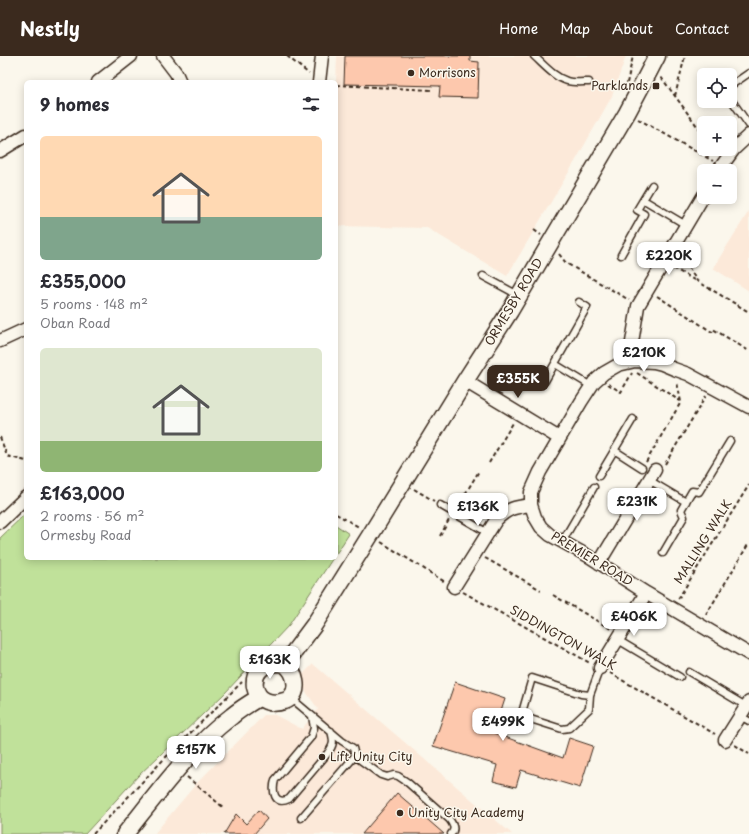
<!DOCTYPE html>
<html lang="en">
<head>
<meta charset="utf-8">
<style>
  :root { --surface:#fff; --page:#f7f7f7; --text:#2b2b33; --muted:#7c7c81; --accent:#3b2a1e }
  body { margin:0; font-family:"Playpen Sans",sans-serif; background:var(--page); color:var(--text); height:100vh; display:flex; flex-direction:column; font-size:15px; white-space:nowrap }
  * { box-sizing:border-box; margin:0 }
  p { font-size:13px; color:var(--muted) }
  .icon { flex:none; width:22px; height:22px; fill:none; stroke:currentColor; stroke-width:2; stroke-linecap:round; stroke-linejoin:round }
  .map { position:relative; flex:1; overflow:hidden }
  .panel { position:absolute; left:24px; top:24px; width:314px; height:480px; display:flex; flex-direction:column; background:var(--surface); border-radius:6px; box-shadow:0 2px 10px #0003 }
  .panel>* { flex:none }
  .buttons { position:absolute; left:697px; top:12px; display:grid; gap:8px }
  .buttons a { display:grid; place-items:center; width:40px; height:40px; border-radius:6px; background:var(--surface); box-shadow:0 2px 10px #0003; font-size:20px }
  .price { position:absolute; translate:-50% -34px; padding:0 9px; border-radius:8px; background:#fff; color:#222; font-size:13px; line-height:26px; filter:drop-shadow(0 1px 2px #0008) }
  .price::after { content:''; position:absolute; left:50%; top:24px; width:12px; height:9px; margin-left:-6px; background:inherit; clip-path:polygon(0 0,100% 0,50% 100%) }
  .price.selected { background:var(--accent); color:#fff }
  ul { padding:0; list-style:none }
  li { display:grid; align-content:center; gap:8px; height:212px; padding:0 16px }
  li span { display:grid; place-items:center; height:124px; border-radius:6px; color:#555 }
  li>.icon { margin-inline-start:auto }
  span .icon { width:72px; height:72px; fill:#fffc; stroke-width:1 }
  li b { font-size:17px }
  h2 { display:flex; justify-content:space-between; align-items:center; height:48px; padding:0 16px; font-size:17px }
  header { display:flex; align-items:center; gap:24px; box-sizing:border-box; height:56px; padding:0 20px; background:var(--accent); color:#fff }
  header strong { font-size:19px }
  nav { display:flex; gap:22px; margin-inline-start:auto; font-size:14px }
  .map>svg:first-child { display:block }
  .built { fill:#fce9d9 }
  .green { fill:#c0e19a; stroke:#7e865c }
  .building { fill:#fdc8ad; stroke:#3b2a1e }
  .lines { fill:none; stroke-linecap:round; stroke-linejoin:round }
  .service-casing { stroke:#3b2a1e; stroke-width:9 }
  .minor-casing { stroke:#3b2a1e; stroke-width:15 }
  .tertiary-casing { stroke:#3b2a1e; stroke-width:19 }
  .path { stroke:#3b2a1e; stroke-width:2; stroke-dasharray:4 3; stroke-linecap:butt }
  .service { stroke:#fbf7ec; stroke-width:6 }
  .minor { stroke:#fbf7ec; stroke-width:12 }
  .tertiary { stroke:#fbf7ec; stroke-width:16 }
  .poi-dot { fill:#3b2a1e; stroke:#fbf7ec; stroke-width:1.5 }
  .labels { text-anchor:middle; stroke-width:3; stroke-linejoin:round; paint-order:stroke }
  .poi-label { font-size:12px; fill:#3b2a1e; stroke:#fbf7ec; text-anchor:start }
  .street-label { font-size:12px; fill:#3b2a1e; stroke:#fbf7ec }
</style>
</head>
<body>
<header>
<strong>Nestly</strong>
<nav><a>Home</a><a>Map</a><a>About</a><a>Contact</a></nav>
</header>
<div class="map">
<svg width="749" height="778" viewBox="0 0 749 778">
  <rect width="100%" height="100%" fill="#fbf7ec"/>
  <filter id="ink" filterUnits="userSpaceOnUse"><feTurbulence type="fractalNoise" baseFrequency=".025" numOctaves="2"/><feDisplacementMap in="SourceGraphic" scale="8" xChannelSelector="R" yChannelSelector="G"/><feConvolveMatrix kernelMatrix="1 2 1 2 8 2 1 2 1" color-interpolation-filters="sRGB"/></filter>
  <g filter="url(#ink)">
    <path class="built" d="M337 0H626L612 40 576 104 507 220 427 172 336 170V26Z
      M749 155V235L713 212Z
      M313 608 512 778H154L196 728 264 659H275L302 673 318 653 304 633 302 628 301 622 302 619Z"/>
    <path class="green" d="M26 457V502H333L289 569 224 638 138 720 85 778H0V482Z
      M336 469 349 478 336 498Z"/>
    <path class="building" d="M345 0H470V5L479 6 478 42 439 41 440 30 344 28Z
      M455 626 505 643 494 677 563 702 569 682 593 690 580 732 521 714 516 731 493 725 497 709 433 690Z
      M397 737 444 778H362Z
      M259 754 267 763 254 778H224L236 758 246 768Z"/>
    <g class="lines">
      <defs>
        <path id="service" d="M534 0C544 9 554 21 567 25 574 27 582 26 589 26
          M730 32V30L749 17
          M730 42 749 69
          M644 144 686 169
          M621 199 644 158 637 154 652 129
          M483 220 518 239
          M555 308 591 330
          M536 319 545 325 587 251 579 246
          M614 394 642 412
          M599 420 633 363
          M649 424 686 446
          M440 449 488 477
          M562 486 594 431
          M663 497 684 461 681 454 692 435 699 436 730 385
          M618 584 680 621
          M689 616 746 650
          M590 639 581 638 532 622 521 660 562 673 569 672 589 653 590 639 600 612
          M291 642 342 685 353 692 355 700 301 762
          M312 660 314 672 311 681 275 724C272 735 274 750 289 743L327 698C334 689 334 686 331 675
          M740 660 749 665
          M355 700 381 719 387 721 394 719 398 720 407 726 449 763C453 768 456 773 451 778"/>
        <path id="minor" d="M163 0 176 17 180 26
          M98 26 131 0
          M319 26 322 0
          M0 95 26 79
          M718 115 734 93 749 79
          M0 285 26 273
          M635 305 633 295 632 286 638 250 704 139
          M465 325 559 382
          M749 351 688 318 674 313 662 308 654 306 635 305 618 309 604 317 594 326 581 346 540 416 531 436V449L535 461 541 471 550 479 590 501 646 537 749 598
          M0 466 26 441
          M599 507 655 414
          M454 531 496 464C508 452 515 451 531 449
          M600 612 646 537
          M725 684 749 646"/>
        <path id="tertiary" d="M274 607C277 607 283 607 286 609 295 616 300 634 290 642 290 643 285 645 284 645 272 649 258 646 255 631 253 618 261 609 274 607Z
          M285 608 314 569 371 478 465 325 510 255 627 57 644 25 657 0
          M125 778C157 738 191 691 232 660 240 653 250 647 260 641"/>
      </defs>
      <use href="#service" class="service-casing"/>
      <use href="#minor" class="minor-casing"/>
      <use href="#tertiary" class="tertiary-casing"/>
      <path class="path" d="M287 0 309 18
        M661 21 700 74 704 76
        M627 27 633 0
        M336 29 431 34
        M675 40 685 0
        M638 63 713 105
        M700 75 704 88
        M706 93 708 101
        M534 174 541 179
        M559 198 566 207 629 244
        M681 200 697 225 749 256
        M673 212 696 225
        M657 240 712 276 713 273 749 295
        M637 317 680 345
        M608 328 621 336 632 317
        M0 381 7 400 26 405
        M646 406 681 346 677 326
        M489 407 513 367
        M665 408 706 340
        M414 433 434 445
        M458 450 479 415
        M336 458 359 471
        M440 480 449 464
        M381 486 445 526
        M485 502 541 534
        M463 536 590 607
        M553 539 611 573
        M678 543 749 429
        M706 559 749 487
        M610 617 715 678
        M735 689 749 698
        M187 721 224 752
        M93 778 164 703 242 626"/>
      <use href="#service" class="service"/>
      <use href="#minor" class="minor"/>
      <use href="#tertiary" class="tertiary"/>
    </g>
  </g>
  <g class="poi-dot">
    <circle cx="411" cy="17" r="4"/>
    <rect x="652" y="26" width="8" height="8" rx="2"/>
    <circle cx="322" cy="701" r="4"/>
    <circle cx="400" cy="757" r="4"/>
  </g>
  <g class="labels">
    <g class="poi-label">
      <text x="419" y="21">Morrisons</text>
      <text x="648" y="34" text-anchor="end">Parklands</text>
      <text x="330" y="705">Lift Unity City</text>
      <text x="408" y="761">Unity City Academy</text>
    </g>
    <g class="street-label">
      <text transform="translate(514 246) rotate(-59)" y="4">ORMESBY ROAD</text>
      <text transform="translate(703 486) rotate(-58)" y="4">MALLING WALK</text>
      <text transform="translate(592 503) rotate(31)" y="4">PREMIER ROAD</text>
      <text transform="translate(563 582) rotate(29)" y="4">SIDDINGTON WALK</text>
    </g>
  </g>
</svg>
<div class="buttons">
<a><svg class="icon" aria-label="locate" viewBox="0 0 24 24"><circle cx="12" cy="12" r="6"/><path d="M12 2v4M12 18v4M2 12h4M18 12h4"/></svg></a>
<a>+</a>
<a>−</a>
</div>
<b class="price" style="left:669px;top:220px">£220K</b>
<b class="price" style="left:644px;top:317px">£210K</b>
<b class="price selected" style="left:518px;top:343px">£355K</b>
<b class="price" style="left:637px;top:466px">£231K</b>
<b class="price" style="left:478px;top:471px">£136K</b>
<b class="price" style="left:634px;top:581px">£406K</b>
<b class="price" style="left:270px;top:624px">£163K</b>
<b class="price" style="left:503px;top:686px">£499K</b>
<b class="price" style="left:196px;top:714px">£157K</b>
<section class="panel">
<h2>9 homes<svg class="icon" aria-label="filters" viewBox="0 0 24 24"><path d="M4 7h16M4 17h16"/><circle cx="9" cy="7" r="2"/><circle cx="15" cy="17" r="2"/></svg></h2>
<ul>
<li><span style="background:linear-gradient(#ffd9b3 65%,#7fa58c 0)"><svg class="icon" aria-label="home" viewBox="0 0 24 24"><path d="M3 11l9-7 9 7M6 9v11h12V9"/></svg></span><div><b>£355,000</b><p>5 rooms · 148 m²</p><p>Oban Road</p></div></li>
<li><span style="background:linear-gradient(#dfe7d0 75%,#8fb573 0)"><svg class="icon" aria-label="home" viewBox="0 0 24 24"><path d="M3 11l9-7 9 7M6 9v11h12V9"/></svg></span><div><b>£163,000</b><p>2 rooms · 56 m²</p><p>Ormesby Road</p></div></li>
</ul>
</section>
</div>
</body>
</html>
